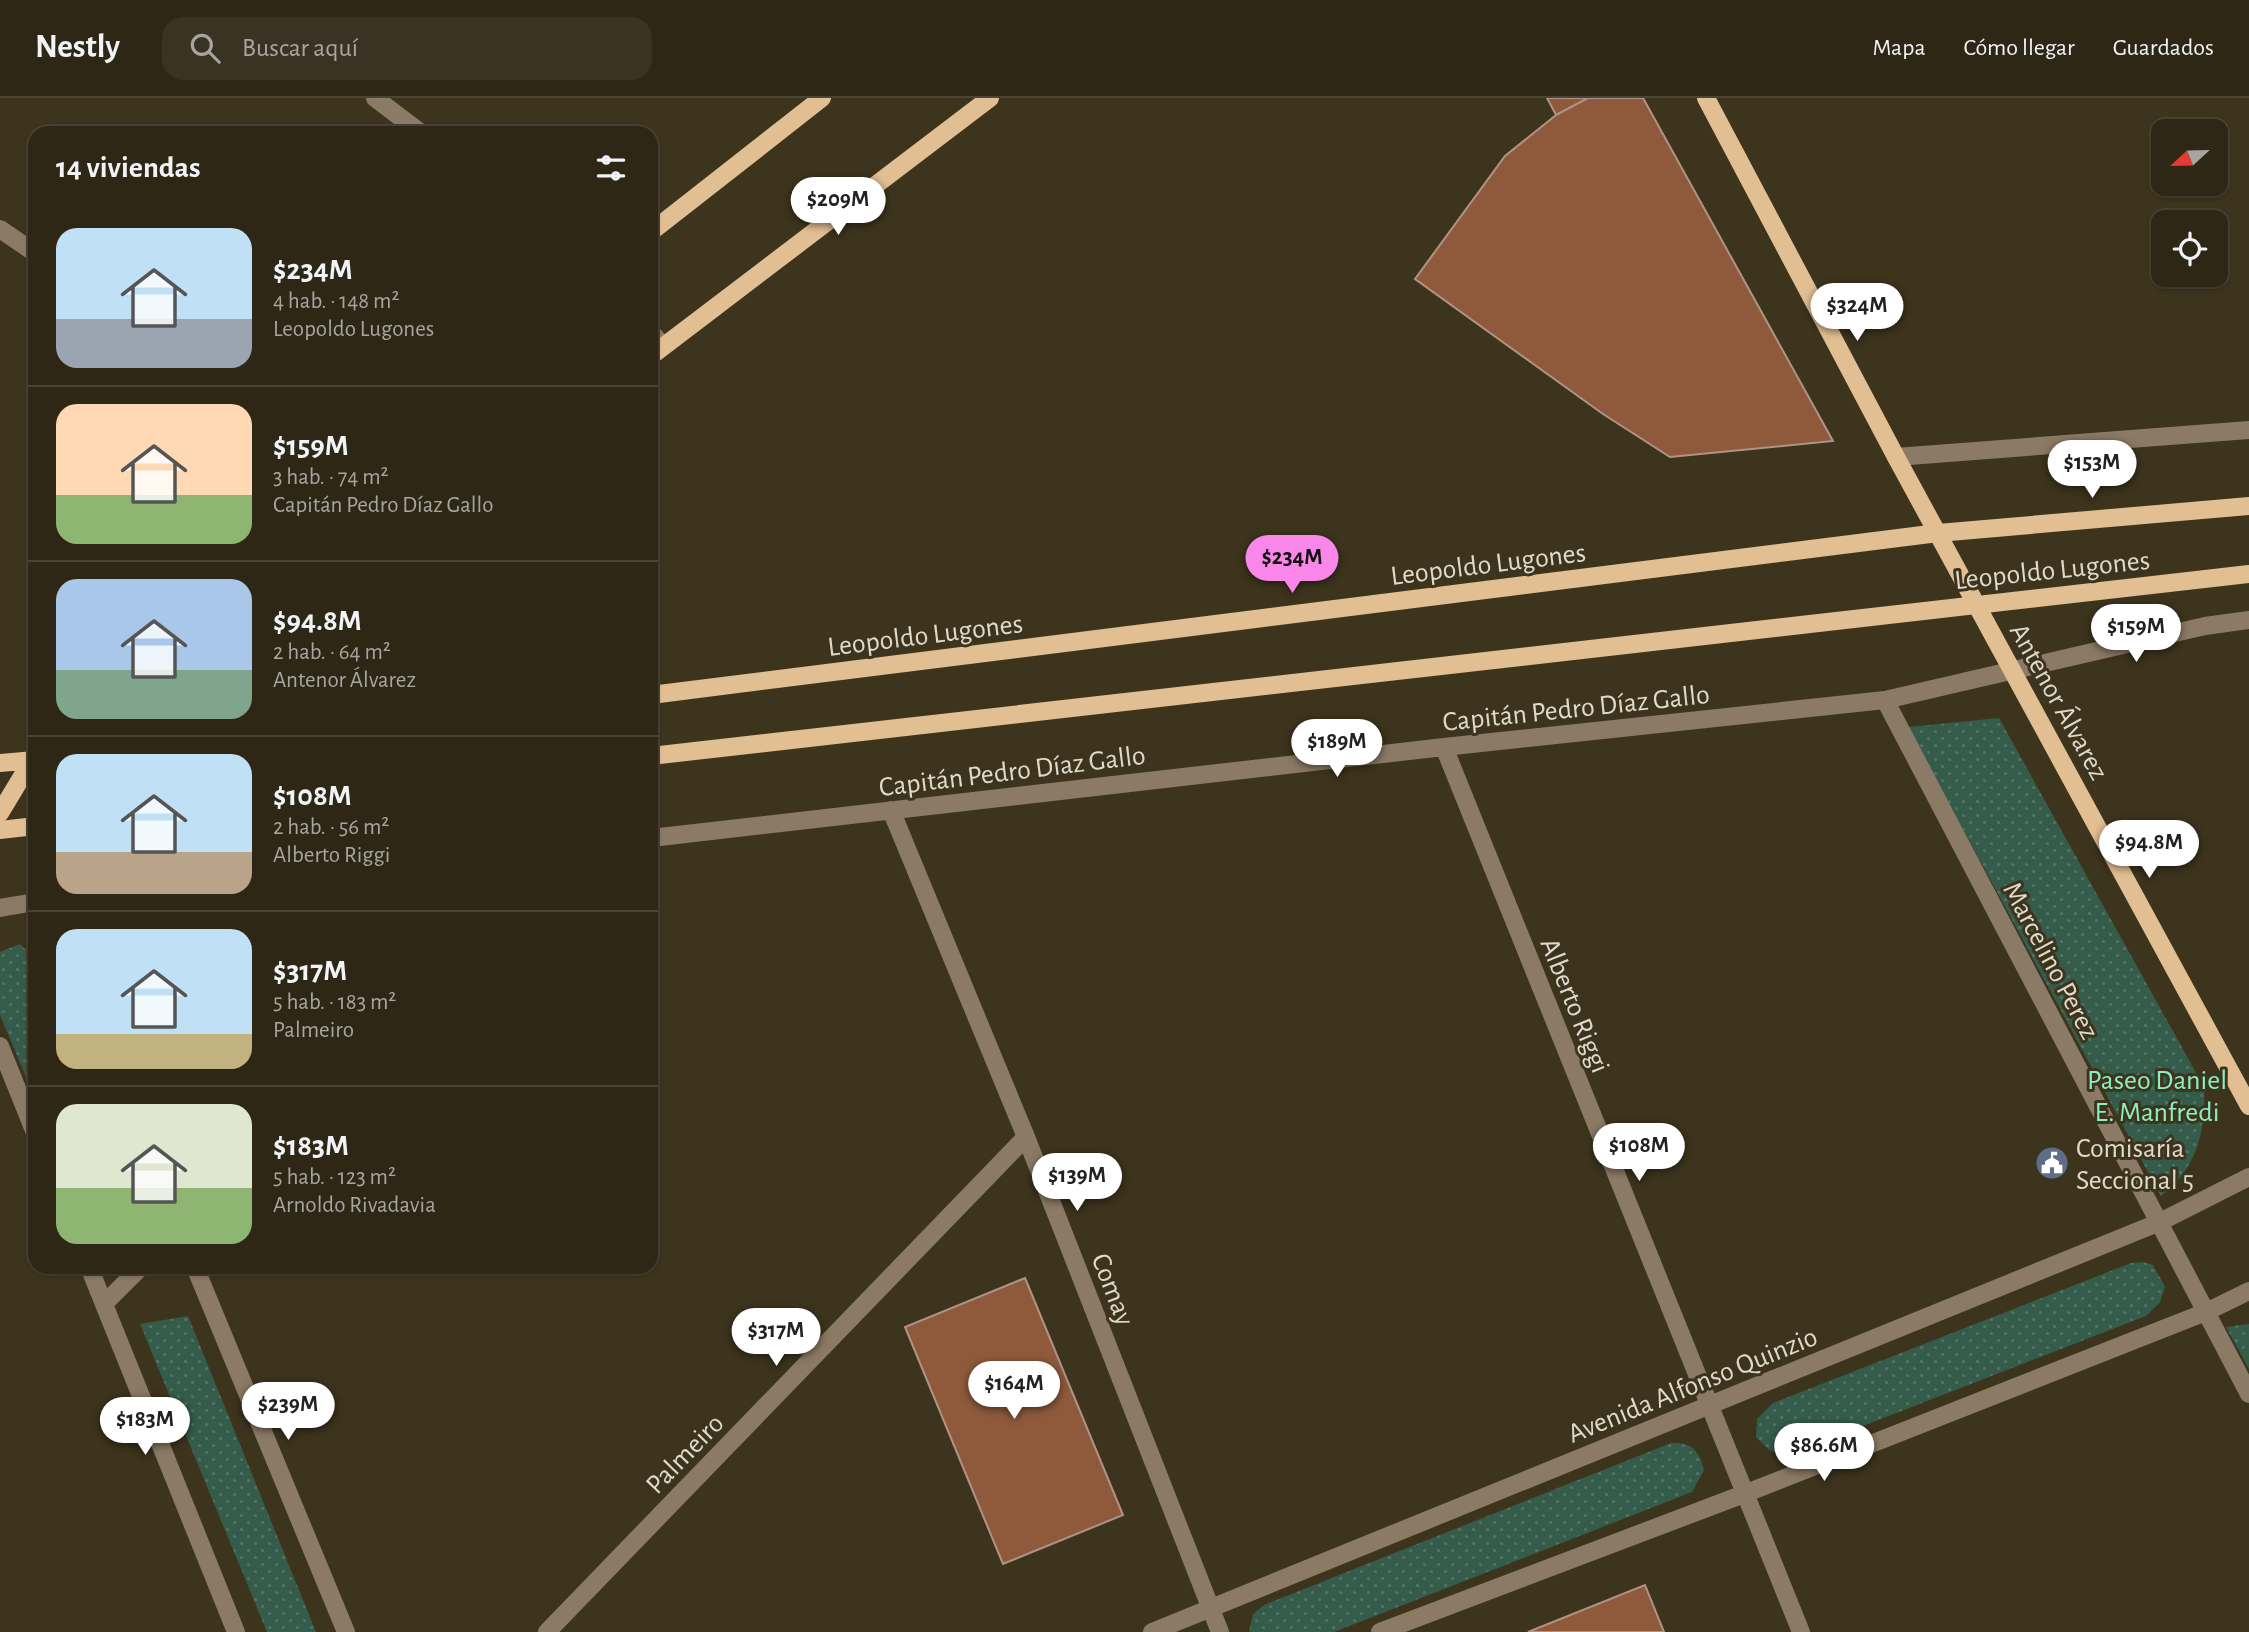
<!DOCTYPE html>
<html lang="es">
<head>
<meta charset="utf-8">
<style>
  :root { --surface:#2e2716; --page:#3a3323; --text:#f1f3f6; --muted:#a7a5a1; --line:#494435; --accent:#f987e9 }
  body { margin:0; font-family:"Alegreya Sans",sans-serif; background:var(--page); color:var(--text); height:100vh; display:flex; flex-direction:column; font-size:26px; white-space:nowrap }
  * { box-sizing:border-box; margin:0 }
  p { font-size:23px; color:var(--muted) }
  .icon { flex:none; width:38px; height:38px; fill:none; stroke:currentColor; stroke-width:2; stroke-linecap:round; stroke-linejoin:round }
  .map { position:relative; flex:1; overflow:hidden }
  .side { position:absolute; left:28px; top:28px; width:630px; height:1148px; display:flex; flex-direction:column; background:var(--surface); border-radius:21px; box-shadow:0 2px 5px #0004,0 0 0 2px var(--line) }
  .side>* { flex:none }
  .needle { width:46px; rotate:248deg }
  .buttons { position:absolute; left:2151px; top:21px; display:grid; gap:14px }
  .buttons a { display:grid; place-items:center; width:77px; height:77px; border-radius:14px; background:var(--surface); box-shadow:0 2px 5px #0004,0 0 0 2px var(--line); font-size:35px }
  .price { position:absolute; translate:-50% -60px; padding:0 16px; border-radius:24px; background:#fff; color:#222; font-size:23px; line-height:46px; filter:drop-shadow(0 2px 4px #0008) }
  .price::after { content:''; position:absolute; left:50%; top:42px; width:21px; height:16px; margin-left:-10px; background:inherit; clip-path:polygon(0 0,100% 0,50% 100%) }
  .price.selected { background:var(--accent); color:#111 }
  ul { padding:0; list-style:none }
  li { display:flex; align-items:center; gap:21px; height:175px; padding:0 28px }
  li+li { border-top:2px solid var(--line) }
  li span { display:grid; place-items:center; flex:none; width:196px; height:140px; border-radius:21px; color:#555 }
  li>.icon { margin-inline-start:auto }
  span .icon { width:84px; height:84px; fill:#fffc; stroke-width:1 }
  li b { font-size:30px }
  h2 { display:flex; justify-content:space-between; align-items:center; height:84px; padding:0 28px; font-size:30px }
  header { display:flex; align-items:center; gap:42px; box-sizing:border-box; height:98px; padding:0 35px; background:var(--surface); border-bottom:2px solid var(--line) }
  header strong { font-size:33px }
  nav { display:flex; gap:38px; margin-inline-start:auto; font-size:24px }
  .search { width:490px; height:63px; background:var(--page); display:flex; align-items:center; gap:18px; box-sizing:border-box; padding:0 24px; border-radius:21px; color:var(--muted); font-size:26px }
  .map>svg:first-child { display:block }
  .park { fill:url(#park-dots) }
  .building { fill:#8f5a3c; stroke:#af9385; stroke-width:2 }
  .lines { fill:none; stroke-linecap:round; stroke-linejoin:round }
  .minor { stroke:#8b7a65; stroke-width:18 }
  .major { stroke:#e2be93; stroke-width:18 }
  .labels { text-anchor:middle; stroke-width:6; stroke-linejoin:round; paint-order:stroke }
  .street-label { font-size:28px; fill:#e0dacd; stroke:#3d341d }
  .park-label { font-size:28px; fill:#8cefc2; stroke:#3d341d }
  .poi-label { font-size:28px; fill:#e0dacd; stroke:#3d341d; text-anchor:start }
</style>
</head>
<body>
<header>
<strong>Nestly</strong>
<div class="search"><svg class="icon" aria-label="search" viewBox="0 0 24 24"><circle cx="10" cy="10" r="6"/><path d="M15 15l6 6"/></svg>Buscar aquí</div>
<nav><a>Mapa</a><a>Cómo llegar</a><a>Guardados</a></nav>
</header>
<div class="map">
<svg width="2249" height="1534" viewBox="0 0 2249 1534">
  <defs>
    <pattern id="park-dots" width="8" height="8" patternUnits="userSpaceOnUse" patternTransform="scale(1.75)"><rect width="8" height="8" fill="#355c4a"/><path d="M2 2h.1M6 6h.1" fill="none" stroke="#527363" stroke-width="1.8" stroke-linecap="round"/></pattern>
  </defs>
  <rect width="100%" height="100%" fill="#3d341d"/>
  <path class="park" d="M1999 620 2204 989C2206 1033 2197 1070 2161 1098L1908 629Z
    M20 846 35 861V1000L0 917V854Z
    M2143 1164 2153 1167 2165 1189 2160 1204 2146 1218 1791 1356 1770 1353 1756 1339 1757 1321 1773 1305 2131 1165Z
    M188 1218 316 1534H267L140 1226Z
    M2249 1226V1271L2226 1229Z
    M1671 1345C1692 1344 1699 1352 1704 1372L1692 1394 1334 1534H1249L1253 1516 1264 1507Z"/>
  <path class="building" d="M1547 0H1588L1556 17Z
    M1588 0H1643L1833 343 1670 359 1603 316 1415 181 1505 58 1556 17Z
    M1025 1180 1123 1417 1003 1466 905 1229Z
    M1645 1487 1664 1534H1528Z"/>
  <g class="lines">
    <path class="minor" d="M375 0 421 35
      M0 131 35 155
      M651 234 663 248
      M1896 359 2249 332
      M1885 602 2249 1296
      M1444 649 1801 1534
      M891 712 1026 1039 1220 1534
      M651 740 1444 649 1885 602 2205 528 2249 522
      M0 810 35 804
      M0 948 35 1035
      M89 1169 236 1534
      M195 1169 346 1534
      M104 1206 141 1169
      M547 1534 1026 1039
      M1152 1534 2160 1124 2249 1079
      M1380 1534 1744 1396 2206 1214 2249 1193"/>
    <path class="major" d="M1706 0 1896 359 2249 1008
      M651 134 822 0
      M651 258 990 0
      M651 597 1938 435 2249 408
      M651 658 2249 476
      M0 665 35 662
      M0 715 35 657
      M0 732 35 728"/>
  </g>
  <defs>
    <symbol id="civic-disc" viewBox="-11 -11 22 22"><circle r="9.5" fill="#5c6f8a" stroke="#3d341d"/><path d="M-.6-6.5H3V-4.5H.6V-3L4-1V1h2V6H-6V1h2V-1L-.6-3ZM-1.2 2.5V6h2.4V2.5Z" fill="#fff"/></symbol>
  </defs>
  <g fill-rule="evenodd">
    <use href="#civic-disc" x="2033" y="1046" width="38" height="38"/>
  </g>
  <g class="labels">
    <g class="street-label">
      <text transform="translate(1488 465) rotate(-7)" y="10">Leopoldo Lugones</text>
      <text transform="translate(2052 471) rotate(-6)" y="10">Leopoldo Lugones</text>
      <text transform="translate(925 536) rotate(-7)" y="10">Leopoldo Lugones</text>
      <text transform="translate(2060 603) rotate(61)" y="10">Antenor Álvarez</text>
      <text transform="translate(1576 609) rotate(-6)" y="10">Capitán Pedro Díaz Gallo</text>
      <text transform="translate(1012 672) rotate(-7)" y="10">Capitán Pedro Díaz Gallo</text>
      <text transform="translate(2052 862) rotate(62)" y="10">Marcelino Perez</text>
      <text transform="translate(1576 907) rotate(68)" y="10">Alberto Riggi</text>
      <text transform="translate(1114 1191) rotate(69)" y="10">Comay</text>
      <text transform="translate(1692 1286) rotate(-22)" y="10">Avenida Alfonso Quinzio</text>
      <text transform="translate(684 1355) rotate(-46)" y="10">Palmeiro</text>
    </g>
    <g class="park-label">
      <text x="2157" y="991">Paseo Daniel<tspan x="2157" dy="32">E. Manfredi</tspan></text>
    </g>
    <g class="poi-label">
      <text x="2076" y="1059">Comisaría<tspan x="2076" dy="32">Seccional 5</tspan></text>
    </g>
  </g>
</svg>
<div class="buttons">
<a><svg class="needle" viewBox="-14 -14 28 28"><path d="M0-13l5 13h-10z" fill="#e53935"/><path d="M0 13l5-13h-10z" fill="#a7a5a1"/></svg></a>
<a><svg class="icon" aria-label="locate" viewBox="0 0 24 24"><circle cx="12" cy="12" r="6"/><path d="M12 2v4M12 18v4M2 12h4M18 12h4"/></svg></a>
</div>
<b class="price" style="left:838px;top:139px">$209M</b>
<b class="price" style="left:1857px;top:245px">$324M</b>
<b class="price" style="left:2092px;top:402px">$153M</b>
<b class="price selected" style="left:1292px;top:497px">$234M</b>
<b class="price" style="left:2136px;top:566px">$159M</b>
<b class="price" style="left:1337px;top:681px">$189M</b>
<b class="price" style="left:2149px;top:782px">$94.8M</b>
<b class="price" style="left:1639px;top:1085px">$108M</b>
<b class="price" style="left:1077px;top:1115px">$139M</b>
<b class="price" style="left:776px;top:1270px">$317M</b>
<b class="price" style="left:1014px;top:1323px">$164M</b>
<b class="price" style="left:288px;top:1344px">$239M</b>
<b class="price" style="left:145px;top:1359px">$183M</b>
<b class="price" style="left:1824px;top:1385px">$86.6M</b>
<section class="side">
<h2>14 viviendas<svg class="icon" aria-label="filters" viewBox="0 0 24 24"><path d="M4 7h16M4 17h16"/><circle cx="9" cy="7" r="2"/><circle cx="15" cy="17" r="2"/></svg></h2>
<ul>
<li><span style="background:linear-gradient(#bfe0f5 65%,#9aa5b1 0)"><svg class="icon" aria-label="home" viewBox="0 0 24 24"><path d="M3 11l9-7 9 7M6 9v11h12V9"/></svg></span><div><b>$234M</b><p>4 hab. · 148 m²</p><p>Leopoldo Lugones</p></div></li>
<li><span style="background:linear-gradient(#ffd9b3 65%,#8fb573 0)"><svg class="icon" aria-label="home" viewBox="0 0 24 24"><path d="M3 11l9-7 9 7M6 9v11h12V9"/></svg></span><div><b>$159M</b><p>3 hab. · 74 m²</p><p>Capitán Pedro Díaz Gallo</p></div></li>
<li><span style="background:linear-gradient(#a9c7e8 65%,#7fa58c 0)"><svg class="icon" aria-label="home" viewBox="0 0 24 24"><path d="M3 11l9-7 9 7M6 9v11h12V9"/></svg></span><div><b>$94.8M</b><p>2 hab. · 64 m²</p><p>Antenor Álvarez</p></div></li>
<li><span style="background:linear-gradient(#bfe0f5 70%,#b9a48a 0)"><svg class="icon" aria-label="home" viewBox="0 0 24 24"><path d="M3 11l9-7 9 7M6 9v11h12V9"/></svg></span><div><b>$108M</b><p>2 hab. · 56 m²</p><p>Alberto Riggi</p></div></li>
<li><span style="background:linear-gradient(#bfe0f5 75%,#c2b280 0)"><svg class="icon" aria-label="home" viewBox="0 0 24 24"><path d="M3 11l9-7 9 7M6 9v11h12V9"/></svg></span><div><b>$317M</b><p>5 hab. · 183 m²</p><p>Palmeiro</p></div></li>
<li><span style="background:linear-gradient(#dfe7d0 60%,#8fb573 0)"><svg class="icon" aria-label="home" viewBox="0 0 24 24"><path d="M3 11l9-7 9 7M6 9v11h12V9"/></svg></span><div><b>$183M</b><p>5 hab. · 123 m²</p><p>Arnoldo Rivadavia</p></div></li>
</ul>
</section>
</div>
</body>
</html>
